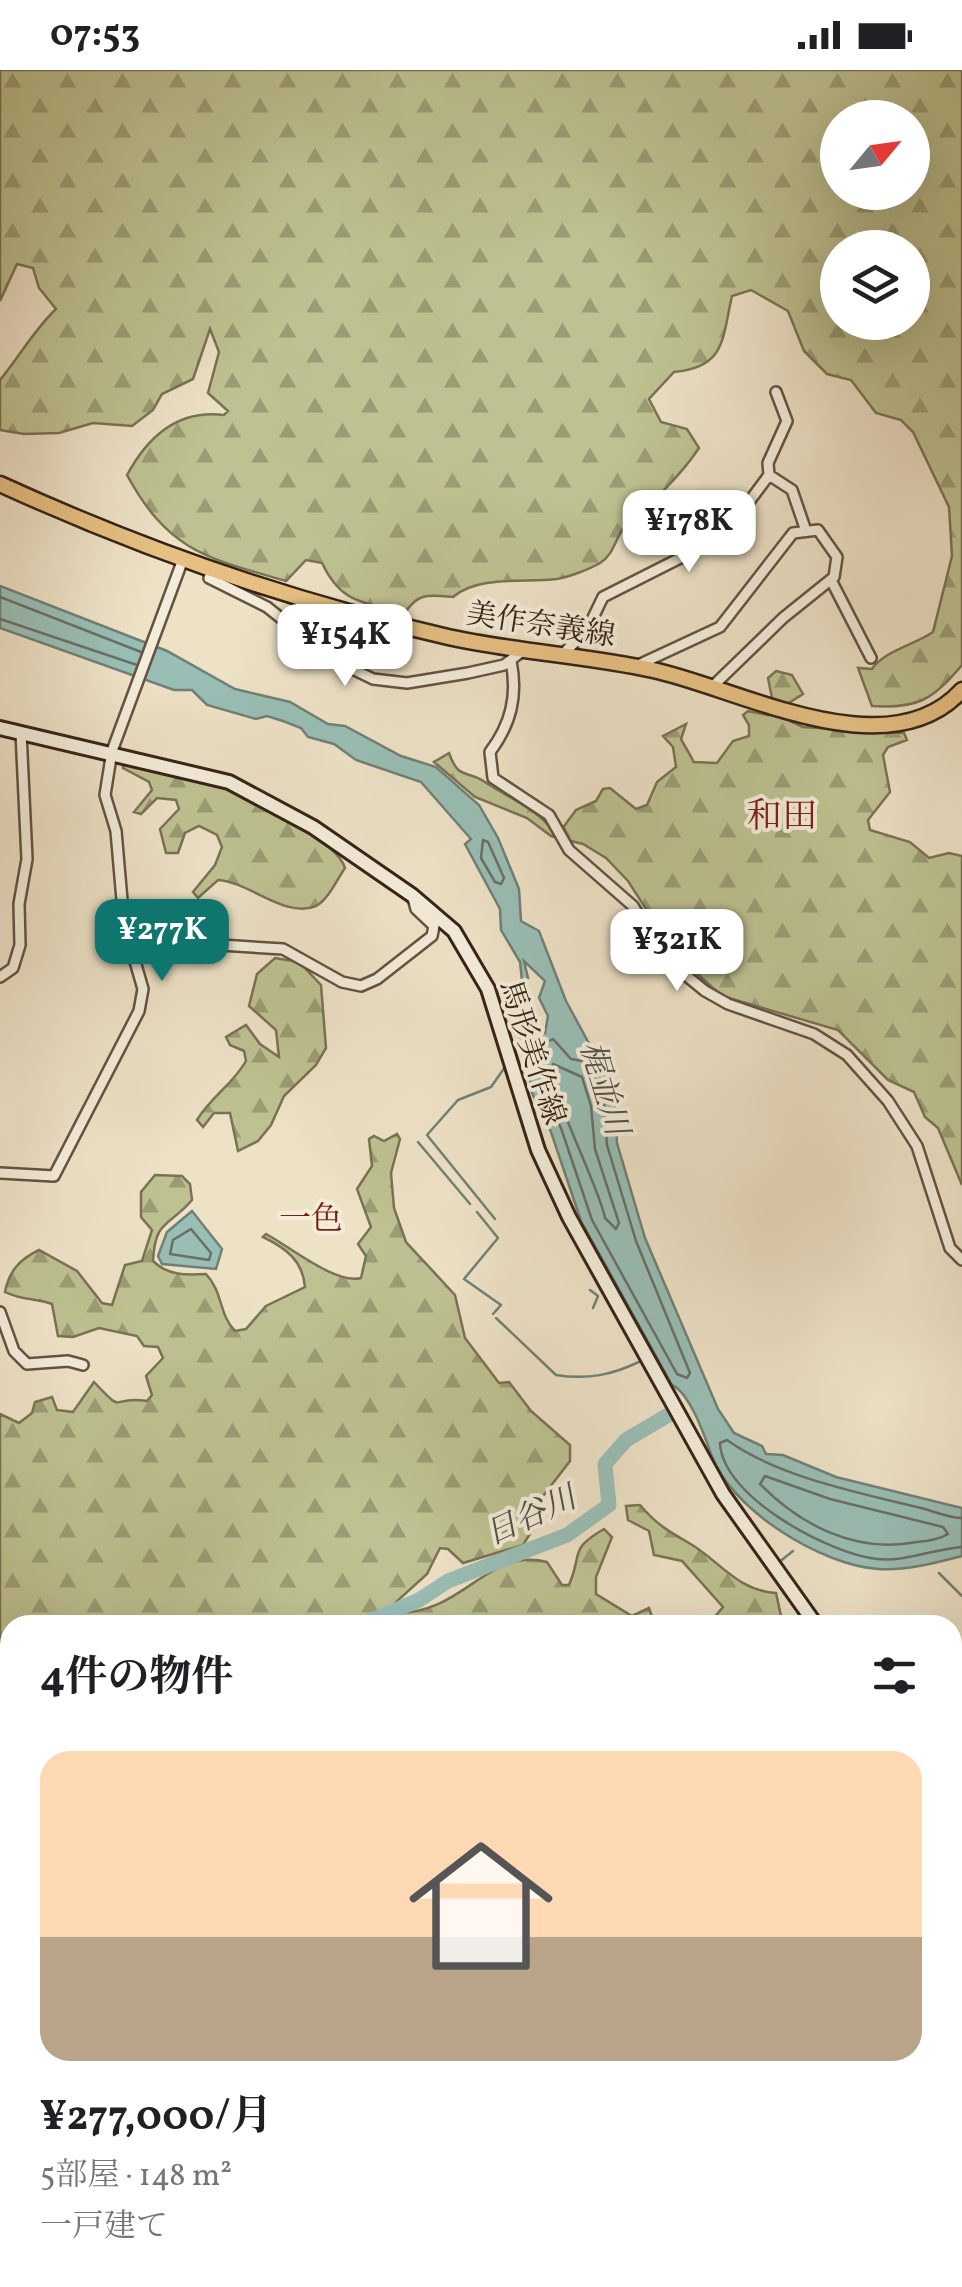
<!DOCTYPE html>
<html lang="ja">
<head>
<meta charset="utf-8">
<style>
  :root { --surface:#fff; --page:#f6f6f6; --text:#202124; --muted:#757577; --line:#e0e0e0; --accent:#0f766e }
  body { margin:0; font-family:Vollkorn,"Noto Serif JP",serif; background:var(--page); color:var(--text); height:100vh; display:flex; flex-direction:column; font-size:38px; white-space:nowrap }
  * { box-sizing:border-box; margin:0 }
  p { font-size:32px; color:var(--muted) }
  .icon { flex:none; width:55px; height:55px; fill:none; stroke:currentColor; stroke-width:2; stroke-linecap:round; stroke-linejoin:round }
  .map { position:relative; flex:1; overflow:hidden }
  .panel { position:absolute; left:0px; top:1545px; width:962px; height:672px; display:flex; flex-direction:column; background:var(--surface); border-radius:30px 30px 0 0; box-shadow:0 10px 40px #0002 }
  .panel>* { flex:none }
  .needle { width:65px; rotate:61deg }
  .tools { position:absolute; left:820px; top:30px; display:grid; gap:20px }
  .tools a { display:grid; place-items:center; width:110px; height:110px; border-radius:50%; background:var(--surface); box-shadow:0 10px 40px #0002; font-size:50px }
  .price { position:absolute; translate:-50% -85px; padding:0 22px; border-radius:20px; background:#fff; color:#222; font-size:32px; line-height:65px; filter:drop-shadow(0 2px 5px #0008) }
  .price::after { content:''; position:absolute; left:50%; top:60px; width:30px; height:22px; margin-left:-15px; background:inherit; clip-path:polygon(0 0,100% 0,50% 100%) }
  .price.current { background:var(--accent); color:#fff }
  ul { padding:0; list-style:none }
  li { display:grid; align-content:center; gap:20px; height:530px; padding:0 40px }
  li+li { border-top:2px solid var(--line) }
  li span { display:grid; place-items:center; height:310px; border-radius:30px; color:#555 }
  li>.icon { margin-inline-start:auto }
  span .icon { width:180px; height:180px; fill:#fffc; stroke-width:1 }
  li b { font-size:42px }
  h2 { display:flex; justify-content:space-between; align-items:center; height:120px; padding:0 40px; font-size:42px }
  .status { display:flex; justify-content:space-between; align-items:center; height:70px; padding:0 50px; background:var(--surface); direction:ltr }
  .status svg { height:28px; fill:currentColor }
  .map>svg:first-child { display:block }
  .forest { fill:url(#forest-firs); stroke:#7a7254; stroke-width:2.5; fill-rule:evenodd }
  .water { fill:#99beb5; stroke:#718075; stroke-width:2.5 }
  .lines { fill:none; stroke-linecap:round; stroke-linejoin:round }
  .shore { stroke:#687066; stroke-width:2.5 }
  .stream { stroke:#718075; stroke-width:2.5 }
  .river { stroke:#99beb5; stroke-width:15 }
  .minor-casing { stroke:#645242; stroke-width:14 }
  .secondary-casing { stroke:#362216; stroke-width:18 }
  .primary-casing { stroke:#362216; stroke-width:19 }
  .minor { stroke:#f3ecda; stroke-width:9 }
  .secondary { stroke:#f3ecda; stroke-width:12 }
  .primary { stroke:#e6c083; stroke-width:14 }
  .labels { text-anchor:middle; stroke-width:8; stroke-linejoin:round; paint-order:stroke }
  .street-label { font-size:30px; fill:#362216; stroke:#f3ecda }
  .water-label { font-size:32px; font-style:italic; fill:#545146; stroke:#f3ecda }
  .neighbourhood-label { font-size:32px; fill:#7a1f14; stroke:#f3ecda }
  .quarter-label { font-size:35px; fill:#7a1f14; stroke:#f3ecda }
</style>
</head>
<body>
<div class="status"><b>07:53</b><svg viewBox="0 0 49 12"><path d="M0 12V9h3v3zM5 12V6h3v6zM10 12V3h3v9zM15 12V0h3v12zM26 1h20v11H26zM47 4h2v5h-2z"/></svg></div>
<div class="map">
<svg width="962" height="2217" viewBox="0 0 962 2217">
  <defs>
    <pattern id="forest-firs" width="22" height="20" patternUnits="userSpaceOnUse" patternTransform="scale(2.5)"><rect width="22" height="20" fill="#bec191"/><path d="M5 1l3.5 6h-7zM16 11l3.5 6h-7z" fill="#9b9c75"/></pattern>
  </defs>
  <rect width="100%" height="100%" fill="#ede1c6"/>
  <filter id="stains"><feTurbulence type="fractalNoise" baseFrequency=".002" numOctaves="4"/><feColorMatrix values="0 0 0 0 .2 0 0 0 0 .09 0 0 0 0 .02 0 0 0 .5 -.17"/></filter>
  <radialGradient id="worn" r=".72"><stop offset=".6" stop-color="#630" stop-opacity="0"/><stop offset="1" stop-color="#630" stop-opacity=".3"/></radialGradient>
  <path class="forest" d="M0 0H962V595C932 630 918 639 872 636L858 598 872 599C884 581 914 575 933 562L952 486 949 437 913 362 901 350 876 343 851 310 827 304 804 281 788 241 751 220 732 226C722 269 726 297 674 302L649 329 661 352 687 359 699 378C679 408 652 432 626 456 615 466 615 484 600 493 590 499 569 507 557 509 526 513 478 505 453 527 430 525 418 522 405 543 363 531 342 535 322 493L306 490 286 511C207 488 169 482 127 405 148 366 178 339 224 345L228 341 208 323 219 282 210 259 193 309 162 324 153 340 132 356 93 353 59 363 24 364 0 360V310C20 286 33 261 56 239L39 218 33 198 17 194 0 231ZM838 48H912V122H838ZM838 178H912V252H838Z
    M776 601 792 605 803 624 784 636 790 651 803 657 904 663 907 670 888 677 883 685 890 722 868 750 870 760 910 772 929 788 949 783 962 786V1115L938 1058 925 1047 914 1022 888 1010 838 960 722 926 675 884 628 811 606 788 583 774 551 766 527 748 475 727 434 692 449 683C459 711 466 699 485 712 504 725 540 741 551 759H562L576 740 596 731 603 719 610 718 636 739 647 735 657 712 676 697 673 677 663 666 686 654 681 669 694 692 717 693 733 671 749 666V655L743 645 748 641 768 645 773 633 768 608Z
    M123 691C157 701 197 706 230 719 258 731 337 771 345 798 338 808 328 830 316 836 285 849 250 812 218 810L198 828 193 822 215 795 222 777 217 765 199 756 185 763 178 783H166L160 759 179 739 176 730 157 728 141 744 134 742 152 720 149 712 123 698Z
    M275 888 299 892 321 915 326 978 316 995 284 1026 271 1055 258 1071 238 1081 230 1043H214L203 1057 197 1050C211 1027 233 1014 246 991L244 981 230 975 226 967 246 955 260 974 279 987 276 960 249 936 257 904Z
    M397 1064 400 1069 391 1103 394 1138 406 1172 455 1225 465 1268 499 1313 509 1312 531 1341 570 1375V1391L543 1426 540 1448 523 1475 463 1493 448 1479 440 1478 427 1504 395 1533 394 1543C464 1545 488 1476 547 1492L562 1515H569C583 1483 568 1480 604 1459L612 1467 596 1507V1524L632 1546 649 1538 655 1555H10V2208H952L953 1654 962 1655V2217H0V1344L19 1353 32 1343 35 1332 52 1327 57 1340 73 1342 94 1312C127 1347 108 1325 147 1331L152 1325 146 1306 163 1288 158 1277 144 1276 137 1266 99 1258 73 1267 58 1266 52 1234C36 1228 23 1231 5 1222 9 1201 20 1189 39 1180L77 1201 102 1233 112 1235 125 1195 142 1191 152 1160 141 1147V1122L155 1105 182 1106 190 1114 192 1130C169 1157 155 1149 153 1191 168 1206 187 1205 206 1204 223 1222 219 1245 235 1261L246 1259 266 1236 305 1217C303 1191 286 1178 263 1167L266 1164C289 1176 336 1215 361 1208L366 1186 358 1174 371 1157 357 1119 372 1096 369 1069 374 1066 384 1071Z
    M640 1435C656 1454 668 1461 689 1473 720 1491 736 1520 776 1523L783 1555H708L723 1537 682 1491 654 1485 649 1461 628 1450 626 1436Z"/>
  <path class="water" d="M0 516 167 581 235 619 290 632 328 654 345 656 401 686 436 697 479 735 498 768 519 819 521 851 539 861 566 931 606 1005 615 1033 617 1073 645 1168 718 1339 734 1363 762 1376 766 1384 783 1385 836 1407 962 1438V1486C935 1493 905 1501 878 1499 821 1495 731 1440 711 1384 705 1367 690 1323 672 1315L581 1151 551 1062 532 1023 525 975 516 971 523 964 534 967V960L545 963 548 946 539 928 545 911 524 891 528 908 522 911 520 892 501 860 500 839 465 774 471 769 421 712 356 690 334 674 308 667 301 658 283 651 267 646 256 649 207 635 192 620H174L0 558Z
    M192 1141 222 1179 216 1199 162 1194 158 1186 167 1162Z"/>
  <g class="lines">
    <path class="shore" d="M0 527 141 582
      M0 549 137 595
      M483 770 488 772 504 808 501 814 495 812 481 788Z
      M553 969 571 989 588 992 595 1005 604 1034 607 1075 636 1171 690 1303 687 1308 677 1304 592 1150 561 1058 542 1021 538 977Z
      M553 994 582 1007 591 1036 595 1079 619 1153 616 1159 605 1148C600 1118 545 1014 553 994Z
      M191 1159 211 1183 209 1190 170 1184 173 1170Z
      M765 1406 830 1429 943 1457 948 1464C937 1471 923 1471 910 1473 853 1482 799 1454 760 1414Z
      M962 1448C947 1448 932 1440 917 1437 855 1422 777 1406 727 1370L720 1373C722 1427 830 1484 877 1489 905 1492 934 1479 962 1477"/>
    <path class="stream" d="M508 1006 527 1066
      M418 1072 470 1134
      M541 1101 561 1144
      M477 1142 498 1168 464 1209 501 1235 493 1244
      M495 1149 427 1065 458 1030 491 1017 505 997
      M590 1220 598 1226 593 1238
      M496 1248 556 1305C588 1310 612 1305 641 1291
      M654 1285 669 1315
      M673 1322 720 1406 745 1433
      M778 1493 793 1481
      M939 1503 962 1526
      M952 1631 962 1634"/>
    <path class="river" d="M361 1555 419 1530 448 1511 567 1465 609 1435 605 1394 626 1370 670 1344"/>
    <defs>
      <path id="minor" d="M769 405 768 393 787 351 776 322
        M212 500 209 508 267 537 332 589 373 609 407 613 468 603 504 595 524 580
        M831 510 871 588
        M562 585 587 560 603 527 708 474 737 448 769 405 792 420 805 458
        M511 591C518 626 511 654 490 682L493 708 549 745 569 780 633 836 667 890 705 921 728 934 814 964 847 985 888 1031 917 1076 950 1178 962 1190
        M636 596 720 557 793 463 818 460 837 487 834 507 783 548 712 617
        M124 853 161 844 205 874 283 879 342 912 361 916 377 909 432 866 434 856 416 839 413 828
        M0 907 13 898 20 875 19 834 27 789 21 663
        M0 1103 54 1106 139 941 143 919 124 853 116 761 105 725 112 681 182 492
        M0 1242 14 1281 27 1294 68 1291 83 1295"/>
      <path id="secondary" d="M0 658 229 712 313 757 413 826 454 861 488 919 538 1080 569 1147 723 1424 816 1555
        M952 1637 962 1641"/>
      <path id="primary" d="M0 414C142 479 290 531 444 566 513 582 584 585 653 600 738 618 888 702 962 620"/>
    </defs>
    <use href="#minor" class="minor-casing"/>
    <use href="#secondary" class="secondary-casing"/>
    <use href="#primary" class="primary-casing"/>
    <use href="#minor" class="minor"/>
    <use href="#secondary" class="secondary"/>
    <use href="#primary" class="primary"/>
  </g>
  <g class="labels">
    <g class="street-label">
      <text transform="translate(541 554) rotate(9)" y="10">美作奈義線</text>
      <text transform="translate(533 982) rotate(72)" y="10">馬形美作線</text>
    </g>
    <g class="water-label">
      <text transform="translate(605 1018) rotate(73)" y="11">梶並川</text>
      <text transform="translate(530 1445) rotate(-25)" y="11">日谷川</text>
    </g>
    <g class="neighbourhood-label">
      <text x="311" y="1159">一色</text>
    </g>
    <g class="quarter-label">
      <text x="782" y="757">和田</text>
    </g>
  </g>
  <rect width="100%" height="100%" filter="url(#stains)"/>
  <rect width="100%" height="100%" fill="url(#worn)"/>
</svg>
<div class="tools">
<a><svg class="needle" viewBox="-14 -14 28 28"><path d="M0-13l5 13h-10z" fill="#e53935"/><path d="M0 13l5-13h-10z" fill="#757577"/></svg></a>
<a><svg class="icon" aria-label="layers" viewBox="0 0 24 24"><path d="M12 4l9 5-9 5-9-5zM3 14l9 5 9-5"/></svg></a>
</div>
<b class="price" style="left:689px;top:505px">¥178K</b>
<b class="price" style="left:345px;top:619px">¥154K</b>
<b class="price current" style="left:162px;top:914px">¥277K</b>
<b class="price" style="left:677px;top:924px">¥321K</b>
<section class="panel">
<h2>4件の物件<svg class="icon" aria-label="filters" viewBox="0 0 24 24"><path d="M4 7h16M4 17h16"/><circle cx="9" cy="7" r="2"/><circle cx="15" cy="17" r="2"/></svg></h2>
<ul>
<li><span style="background:linear-gradient(#ffd9b3 60%,#b9a48a 0)"><svg class="icon" aria-label="home" viewBox="0 0 24 24"><path d="M3 11l9-7 9 7M6 9v11h12V9"/></svg></span><div><b>¥277,000/月</b><p>5部屋 · 148 m²</p><p>一戸建て</p></div></li>
</ul>
</section>
</div>
</body>
</html>
